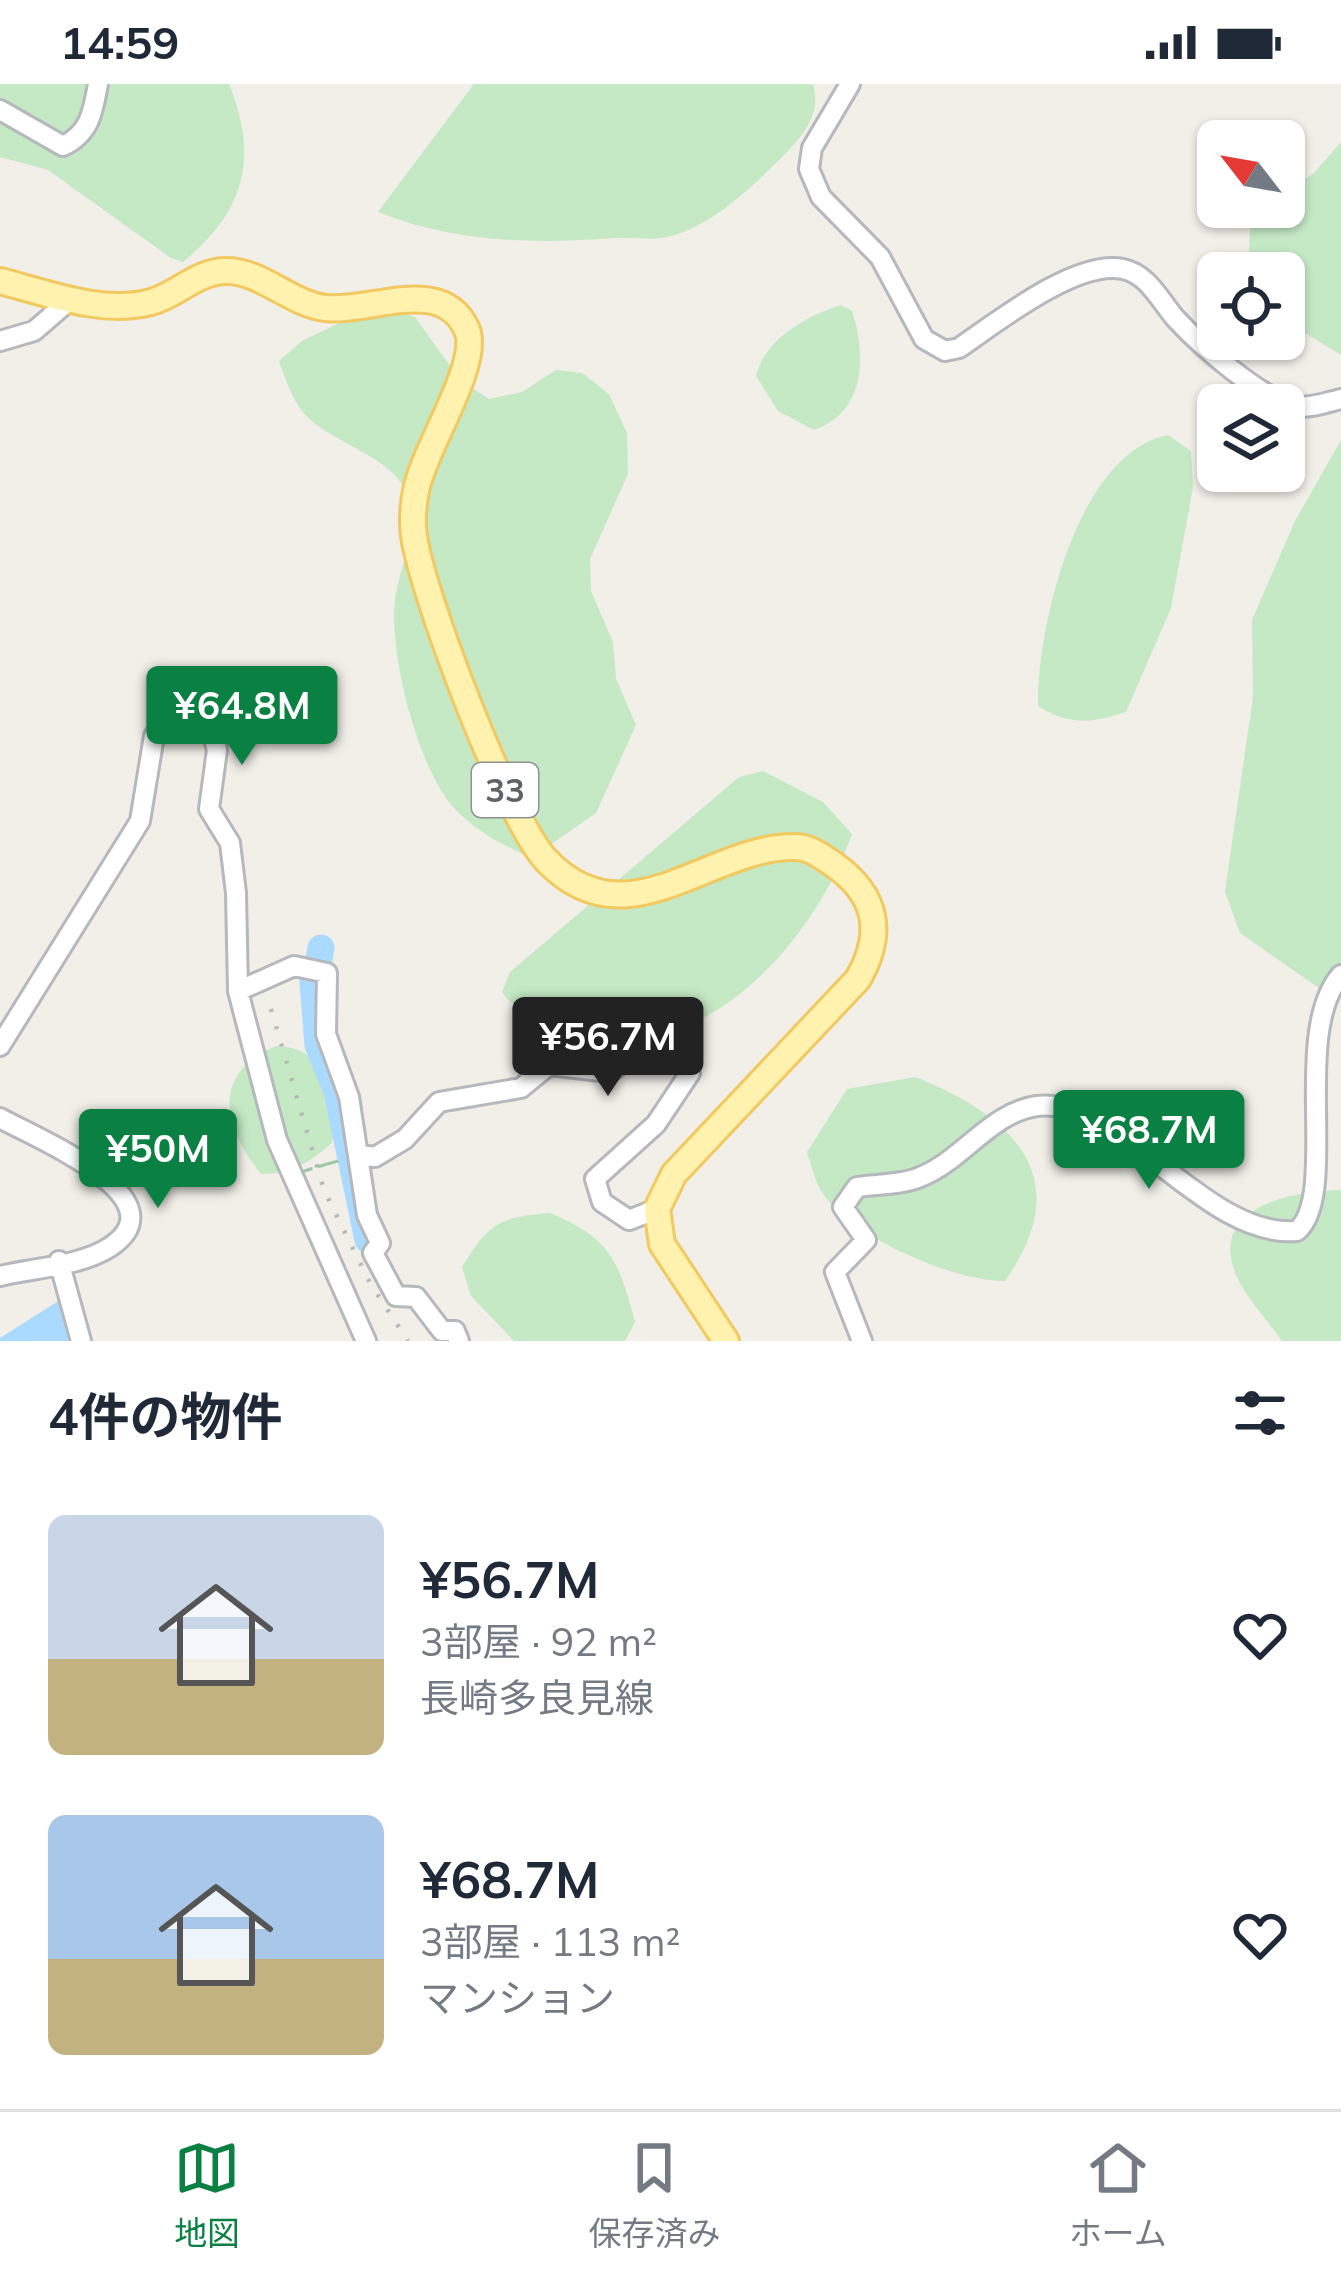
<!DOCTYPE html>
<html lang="ja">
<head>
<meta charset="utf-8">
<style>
  :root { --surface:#fff; --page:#f6f6f7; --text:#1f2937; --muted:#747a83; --line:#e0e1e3; --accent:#0b8043 }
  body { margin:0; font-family:Mulish,"Noto Sans JP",sans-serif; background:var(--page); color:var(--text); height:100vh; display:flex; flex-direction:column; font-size:45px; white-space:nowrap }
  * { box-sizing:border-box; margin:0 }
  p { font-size:39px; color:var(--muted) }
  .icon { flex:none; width:66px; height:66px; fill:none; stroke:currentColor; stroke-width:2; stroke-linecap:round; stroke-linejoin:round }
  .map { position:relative; height:1257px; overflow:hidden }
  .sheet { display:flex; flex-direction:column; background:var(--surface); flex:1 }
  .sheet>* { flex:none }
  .needle { width:78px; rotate:301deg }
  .buttons { position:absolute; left:1197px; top:36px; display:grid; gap:24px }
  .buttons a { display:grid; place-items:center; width:108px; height:108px; border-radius:18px; background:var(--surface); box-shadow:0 3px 9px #0004; font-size:60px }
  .price { position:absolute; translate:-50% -102px; padding:0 27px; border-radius:12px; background:var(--accent); color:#fff; font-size:39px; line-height:78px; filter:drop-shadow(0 3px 6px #0008) }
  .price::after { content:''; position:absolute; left:50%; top:72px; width:36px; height:27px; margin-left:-18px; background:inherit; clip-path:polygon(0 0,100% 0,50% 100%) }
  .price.active { background:#222; color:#fff }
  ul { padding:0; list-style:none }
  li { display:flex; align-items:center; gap:36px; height:300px; padding:0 48px }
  li span { display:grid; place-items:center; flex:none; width:336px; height:240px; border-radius:18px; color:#555 }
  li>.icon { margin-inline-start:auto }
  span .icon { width:144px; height:144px; fill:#fffc; stroke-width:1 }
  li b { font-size:51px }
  h2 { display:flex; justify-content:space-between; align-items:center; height:144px; padding:0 48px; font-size:51px }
  .status { display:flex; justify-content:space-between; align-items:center; height:84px; padding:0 60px; background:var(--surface); direction:ltr }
  .status svg { height:33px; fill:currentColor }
  .dock { display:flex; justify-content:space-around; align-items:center; height:168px; border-top:3px solid var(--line); background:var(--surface); font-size:33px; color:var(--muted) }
  .dock a { display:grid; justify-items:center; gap:6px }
  .dock .active { color:var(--accent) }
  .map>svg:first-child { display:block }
  .green { fill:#c5e8c5 }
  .water { fill:#aadaff }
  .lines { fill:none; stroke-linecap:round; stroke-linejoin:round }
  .river { stroke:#aadaff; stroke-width:27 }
  .minor-casing { stroke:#b5b8bc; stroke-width:24 }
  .major-casing { stroke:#f2c960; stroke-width:30 }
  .path { stroke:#9cc7a9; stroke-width:3; stroke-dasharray:12 6; stroke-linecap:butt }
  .minor { stroke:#fff; stroke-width:18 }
  .major { stroke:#fff2af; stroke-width:24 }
  .rail { stroke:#b6b7b8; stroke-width:4.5; stroke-dasharray:3 15; stroke-linecap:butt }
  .path-bridge { stroke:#9cc7a9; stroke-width:3; stroke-dasharray:12 6; stroke-linecap:butt }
  .labels { text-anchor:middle; stroke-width:9; stroke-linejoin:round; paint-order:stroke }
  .shield { fill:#fff; stroke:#8f9295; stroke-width:3 }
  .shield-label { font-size:33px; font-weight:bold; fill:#5f6368 }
</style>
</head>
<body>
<div class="status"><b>14:59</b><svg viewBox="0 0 49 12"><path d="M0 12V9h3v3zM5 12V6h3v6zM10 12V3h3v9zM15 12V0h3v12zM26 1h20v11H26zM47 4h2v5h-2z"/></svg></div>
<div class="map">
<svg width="1341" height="1257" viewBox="0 0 1341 1257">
  <rect width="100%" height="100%" fill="#f1efe8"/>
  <path class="green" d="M0 0H229C259 73 245 127 183 178L171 174 48 86 0 73Z
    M474 0H813C822 30 803 52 783 72 752 103 707 147 661 154 646 156 630 153 615 154 533 160 456 159 378 128Z
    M1341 58V271L1284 236V189H1248L1250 146 1265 123H1284V108L1314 89Z
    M376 221 415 233 460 296 489 315 522 308 556 286 582 289 609 310 627 349 628 390 590 475 591 507 613 558 616 595 636 641 596 729 531 774C503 761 477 748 455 725 418 687 386 562 396 510 401 480 420 441 408 411 392 370 329 360 302 327 291 312 285 294 279 277L302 257Z
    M841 221 852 227C867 272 865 329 814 346L778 327 756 292C765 255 806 232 841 221Z
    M1168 351 1191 367 1193 403 1171 524 1126 628C1092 639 1069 642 1038 622 1037 543 1077 369 1168 351Z
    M1341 356V909L1329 911 1240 849 1225 808 1253 613 1252 536 1295 437Z
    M763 687 823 718 852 750C814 859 700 988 571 950 543 942 519 932 502 908L510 888 739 693Z
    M276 962C328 962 339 1016 332 1059 308 1079 293 1090 261 1090 223 1043 210 990 276 962Z
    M915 993C1014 1032 1078 1094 1005 1197 954 1198 846 1151 820 1105 814 1094 811 1080 807 1068L847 1005Z
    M1341 1106V1257H1282C1268 1237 1248 1216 1238 1195 1204 1124 1290 1107 1341 1106Z
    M550 1129C611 1155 618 1175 635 1238L625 1257H514L471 1212 462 1183C489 1139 499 1133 550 1129Z"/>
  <path class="water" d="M60 1216 71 1257H0V1254Z"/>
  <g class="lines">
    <path class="river" d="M319 875 321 864
      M313 898 318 961 337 1007 368 1156"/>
    <defs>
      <path id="minor" d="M850 0 812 64 809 85 821 113 880 173 924 255 945 267 959 264C996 239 1076 175 1123 185 1148 190 1161 218 1176 235 1200 261 1261 315 1295 322 1310 325 1327 318 1341 315
        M0 26 63 62C90 49 93 28 98 0
        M0 257 34 247 71 215
        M238 907 294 882 327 889 326 950 349 1013 367 1131 380 1159 373 1169 396 1212 416 1213 442 1247H455L459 1257
        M0 962 140 737 154 652 165 636 197 620 206 626 217 666 209 725 230 759 236 809 238 907 277 1056 366 1257
        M0 1034C35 1054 184 1114 110 1163 81 1182 33 1184 0 1192
        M360 1071 375 1073 405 1055 439 1018 521 1004 549 981 609 988 656 957 685 956 690 989 656 1040 595 1095 602 1118 629 1136 657 1125
        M59 1177 81 1257
        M862 1257 835 1188 866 1156 843 1123 857 1103C876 1100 902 1101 920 1093 962 1077 991 1028 1037 1022 1121 1013 1205 1155 1297 1147 1340 1110 1290 949 1341 891"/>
      <path id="major" d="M0 197C47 209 102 231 151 218 177 211 196 188 225 187 261 186 290 220 326 224 370 229 443 190 467 246 481 280 423 366 416 407 413 420 412 439 414 452 422 510 508 737 547 777 627 860 708 763 793 763 808 762 821 772 833 780 878 811 884 850 858 895L674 1090 657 1125 662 1160 726 1257"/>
    </defs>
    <use href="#minor" class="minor-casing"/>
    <use href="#major" class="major-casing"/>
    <path class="path" d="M327 1080 342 1076"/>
    <use href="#minor" class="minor"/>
    <use href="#major" class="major"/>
    <path class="rail" d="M271 925 324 1106 370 1199 408 1257"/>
    <path class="path-bridge" d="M301 1088 327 1080"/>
  </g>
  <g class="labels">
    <rect class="shield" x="472" y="679" width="66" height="54" rx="9"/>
    <g class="shield-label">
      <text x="505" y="718">33</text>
    </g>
  </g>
</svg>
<div class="buttons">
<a><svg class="needle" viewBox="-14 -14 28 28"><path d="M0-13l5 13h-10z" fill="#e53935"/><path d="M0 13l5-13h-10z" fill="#747a83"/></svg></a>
<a><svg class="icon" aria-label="locate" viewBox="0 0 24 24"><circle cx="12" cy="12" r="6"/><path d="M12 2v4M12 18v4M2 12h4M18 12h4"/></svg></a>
<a><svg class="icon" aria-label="layers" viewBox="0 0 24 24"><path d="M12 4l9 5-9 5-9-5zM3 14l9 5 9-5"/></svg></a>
</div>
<b class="price" style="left:242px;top:684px">¥64.8M</b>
<b class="price active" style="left:608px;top:1015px">¥56.7M</b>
<b class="price" style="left:1149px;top:1108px">¥68.7M</b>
<b class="price" style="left:158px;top:1127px">¥50M</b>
</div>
<section class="sheet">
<h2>4件の物件<svg class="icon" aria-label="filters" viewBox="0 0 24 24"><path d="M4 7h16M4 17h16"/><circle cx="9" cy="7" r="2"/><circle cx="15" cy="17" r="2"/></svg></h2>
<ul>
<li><span style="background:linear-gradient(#c9d6e8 60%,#c2b280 0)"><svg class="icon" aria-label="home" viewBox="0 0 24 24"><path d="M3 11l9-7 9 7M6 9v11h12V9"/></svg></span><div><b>¥56.7M</b><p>3部屋 · 92 m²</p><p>長崎多良見線</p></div><svg class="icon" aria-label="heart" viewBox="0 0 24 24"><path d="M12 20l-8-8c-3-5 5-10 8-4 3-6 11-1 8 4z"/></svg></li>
<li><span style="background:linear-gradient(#a9c7e8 60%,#c2b280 0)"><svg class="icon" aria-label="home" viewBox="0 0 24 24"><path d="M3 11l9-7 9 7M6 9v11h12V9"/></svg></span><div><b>¥68.7M</b><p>3部屋 · 113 m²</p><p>マンション</p></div><svg class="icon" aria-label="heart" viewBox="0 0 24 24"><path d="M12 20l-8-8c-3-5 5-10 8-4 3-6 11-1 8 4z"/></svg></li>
</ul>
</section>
<nav class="dock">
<a class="active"><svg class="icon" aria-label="map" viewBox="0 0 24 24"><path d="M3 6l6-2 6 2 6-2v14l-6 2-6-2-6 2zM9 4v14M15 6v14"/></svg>地図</a>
<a><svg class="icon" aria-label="saved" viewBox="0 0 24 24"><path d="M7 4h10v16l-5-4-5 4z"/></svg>保存済み</a>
<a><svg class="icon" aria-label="home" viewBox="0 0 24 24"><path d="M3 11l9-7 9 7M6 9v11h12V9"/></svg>ホーム</a>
</nav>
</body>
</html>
